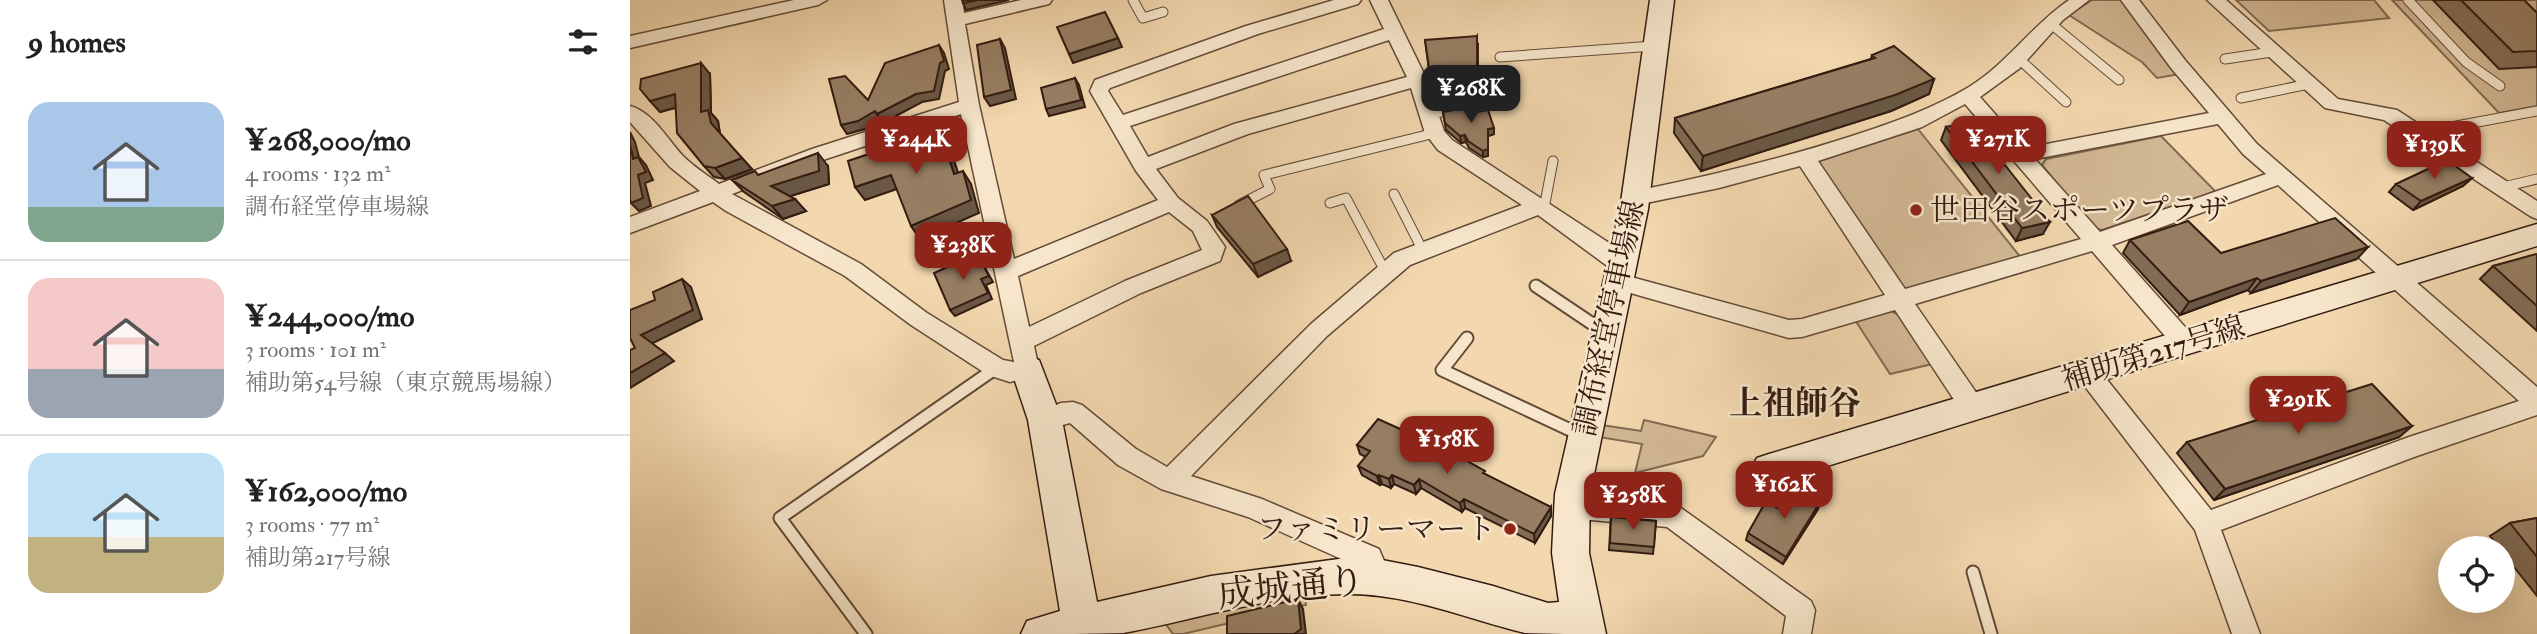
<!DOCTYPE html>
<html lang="en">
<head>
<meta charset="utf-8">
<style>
  :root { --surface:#fff; --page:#f6f6f6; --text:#222; --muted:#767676; --line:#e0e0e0; --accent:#8f2418 }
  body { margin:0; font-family:"IM FELL Double Pica","Noto Serif JP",serif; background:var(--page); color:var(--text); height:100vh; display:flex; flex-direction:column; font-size:26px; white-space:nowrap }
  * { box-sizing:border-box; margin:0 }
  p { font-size:23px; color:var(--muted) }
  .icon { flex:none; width:38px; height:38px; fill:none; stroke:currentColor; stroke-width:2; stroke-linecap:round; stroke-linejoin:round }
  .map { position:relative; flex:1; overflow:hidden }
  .details { display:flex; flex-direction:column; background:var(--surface); width:630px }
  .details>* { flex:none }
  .fabs { position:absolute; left:1808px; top:536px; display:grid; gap:14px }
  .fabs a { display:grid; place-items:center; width:77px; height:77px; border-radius:50%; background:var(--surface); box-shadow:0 7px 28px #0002; font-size:35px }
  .price { position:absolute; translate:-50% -60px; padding:0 16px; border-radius:14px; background:var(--accent); color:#fff; font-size:23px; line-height:46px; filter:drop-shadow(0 2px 4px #0008) }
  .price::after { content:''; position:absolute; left:50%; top:42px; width:21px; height:16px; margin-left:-10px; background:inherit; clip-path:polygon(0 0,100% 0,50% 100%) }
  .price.selected { background:#222; color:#fff }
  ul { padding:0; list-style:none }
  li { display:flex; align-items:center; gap:21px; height:175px; padding:0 28px }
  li+li { border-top:2px solid var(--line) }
  li span { display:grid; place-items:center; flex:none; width:196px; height:140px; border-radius:21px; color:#555 }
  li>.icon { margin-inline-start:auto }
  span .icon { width:84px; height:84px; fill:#fffc; stroke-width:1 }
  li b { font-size:30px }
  h2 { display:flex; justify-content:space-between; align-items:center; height:84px; padding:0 28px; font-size:30px }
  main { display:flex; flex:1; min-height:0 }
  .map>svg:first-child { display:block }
  .green { fill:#d2b894; stroke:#826a52; stroke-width:2 }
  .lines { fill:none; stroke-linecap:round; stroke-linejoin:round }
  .lane-far1-casing { stroke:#634b38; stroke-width:11 }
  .lane-casing { stroke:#634b38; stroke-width:15 }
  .street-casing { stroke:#634b38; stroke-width:3 }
  .secondary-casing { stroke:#331c11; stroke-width:3 }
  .lane-far1 { stroke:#f7e6cb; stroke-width:9 }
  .lane { stroke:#f7e6cb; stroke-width:11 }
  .street { fill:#f7e6cb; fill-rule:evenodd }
  .secondary { fill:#f7e6cb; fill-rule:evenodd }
  .wall { fill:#826c55; stroke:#331c11; stroke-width:2 }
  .shaded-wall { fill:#6a5845; stroke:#331c11; stroke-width:2 }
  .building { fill:#977e63; stroke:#331c11; stroke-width:2 }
  .poi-dot { fill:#8f2418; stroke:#f7e6cb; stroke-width:2.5 }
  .labels { text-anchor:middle; stroke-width:5; stroke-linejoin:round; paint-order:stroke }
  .poi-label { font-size:30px; fill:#331c11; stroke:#f7e6cb; text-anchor:start }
  .street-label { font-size:30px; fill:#331c11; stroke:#f7e6cb }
  .quarter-label { font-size:33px; font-weight:bold; fill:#331c11; stroke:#f7e6cb }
  .near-street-label { font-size:37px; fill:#331c11; stroke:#f7e6cb }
</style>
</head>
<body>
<main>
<section class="details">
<h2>9 homes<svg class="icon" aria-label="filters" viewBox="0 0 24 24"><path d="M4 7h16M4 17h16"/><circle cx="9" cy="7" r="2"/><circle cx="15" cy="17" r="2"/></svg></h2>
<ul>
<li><span style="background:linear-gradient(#a9c7e8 75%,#7fa58c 0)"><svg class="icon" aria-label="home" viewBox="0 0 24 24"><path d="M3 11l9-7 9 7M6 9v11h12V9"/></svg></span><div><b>¥268,000/mo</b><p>4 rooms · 132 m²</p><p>調布経堂停車場線</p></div></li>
<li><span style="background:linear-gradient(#f6c9c9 65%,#9aa5b1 0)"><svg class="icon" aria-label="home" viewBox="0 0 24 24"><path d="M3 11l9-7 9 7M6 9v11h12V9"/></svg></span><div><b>¥244,000/mo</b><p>3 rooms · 101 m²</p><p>補助第54号線（東京競馬場線）</p></div></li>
<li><span style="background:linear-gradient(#bfe0f5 60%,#c2b280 0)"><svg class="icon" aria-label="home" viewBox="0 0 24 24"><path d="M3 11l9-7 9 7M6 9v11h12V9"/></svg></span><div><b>¥162,000/mo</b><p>3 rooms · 77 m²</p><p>補助第217号線</p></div></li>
</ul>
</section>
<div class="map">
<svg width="1907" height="634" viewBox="0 0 1907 634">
  <rect width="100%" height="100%" fill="#f3d8af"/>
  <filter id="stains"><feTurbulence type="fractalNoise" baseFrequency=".00286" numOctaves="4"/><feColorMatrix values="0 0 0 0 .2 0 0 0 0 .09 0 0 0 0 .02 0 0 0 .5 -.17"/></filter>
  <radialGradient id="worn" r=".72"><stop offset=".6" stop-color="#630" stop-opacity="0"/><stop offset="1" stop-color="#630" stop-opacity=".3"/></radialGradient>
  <path class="green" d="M1462 0H1494L1550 74 1527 78 1512 62 1439 15Z
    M1606 0H1744L1759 18 1639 31Z
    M1762 0H1907V106L1869 113Z
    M1288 129 1392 259 1277 293 1186 162Z
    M1531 136 1586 192 1472 230 1463 228 1412 165 1416 159Z
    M1261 311 1269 315 1302 364 1260 374 1225 320Z
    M1014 420 1086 437 1073 456 1005 473 1012 444 969 437 971 425 1011 431Z
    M675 590 676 605 553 634H543L532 619Z"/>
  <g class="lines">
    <defs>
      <path id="lane-far1" d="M503 0 513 18 533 12
        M1778 0 1836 62 1870 86
        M1420 23 1489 80
        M870 57 1024 46
        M1388 58 1436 102
        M1595 59 1642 52
        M1611 98 1679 84
        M799 114 857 104
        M1789 133 1907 111
        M1869 188 1907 179
        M764 194 793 251
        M700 203 716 198 756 273
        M609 205 640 189 634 175 805 133
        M910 206 915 203 923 161"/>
      <path id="lane" d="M906 286 970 329 976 330
        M837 338 812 370 953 436
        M1343 572 1361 634
        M236 634 150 518 366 368"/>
      <path id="street" d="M164 0H197L188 5 0 48V36Z
        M314 0H332L334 13 391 0H422L419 4 335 24 349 105 384 259 528 200 506 171 460 91 465 80 616 26 704 0H731L728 4 628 34 480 88 478 91 493 115 754 29 740 0H758L797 80 814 131 822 140 1002 258 1005 264 1002 270 994 272 980 268 908 215 780 265 697 336 561 476 632 499 749 549 761 577 757 586 747 590 737 586 729 567 618 517 531 489 488 465 440 423 415 430 406 427 403 420 406 413 431 403 443 402 452 405 506 449 537 467 681 324 764 253 892 205 808 150 795 133 781 88 618 134 526 169 548 198 577 221 595 247 590 261 511 293 404 346 409 369 405 376 380 382 358 375 281 325 215 276 96 211 83 202 0 233V217L70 191 40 167 0 122V106C23 112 37 139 53 156 63 166 77 175 89 184L182 149 329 102ZM759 40 777 77 604 124 518 157 500 126ZM331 114 384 362 373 360 297 313 231 264 102 194 196 159ZM539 212 563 231 572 250 495 281 399 327 388 276Z
        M1439 0H1459L1433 20 1390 68 1350 97 1395 148 1579 113 1541 68 1491 0H1509L1555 60 1627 144 1907 387V415L1784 457 1591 530 1630 634H1602L1565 530 1450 380 1446 373 1450 366 1458 363 1466 366 1581 510 1779 437 1889 401 1648 185 1482 245 1563 336 1567 343 1563 350 1555 352 1547 350 1462 251 1285 304 1352 401 1355 408 1352 415 1343 418 1334 415 1265 310 1172 337 1159 338 990 290 982 288 979 282 982 276 990 274 1159 320 1172 319 1255 295 1170 166 1089 188 1006 205 999 203 996 198 999 193 1006 191C1079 176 1151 159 1222 136 1262 123 1302 109 1339 87 1378 63 1402 25 1439 0ZM1335 104 1451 239 1275 289 1188 161 1292 127ZM1588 124 1613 154 1636 174 1470 232 1405 159Z
        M1577 0H1596L1708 99 1767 110 1907 201V219L1900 216 1754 120 1695 108Z
        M940 494 1042 504 1051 508 1181 601 1185 610 1181 634H1153L1156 616 1037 527 940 518 931 514 927 506 931 498Z"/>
      <path id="secondary" d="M1020 0H1044L1018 209 960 494 959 553 976 634C952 634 918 634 895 633 837 619 780 594 719 594 642 594 568 619 493 633 463 634 423 634 391 634L397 621 430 611 398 420 381 369 385 360 397 356 409 360 432 420 467 602 581 576 716 558 747 559 788 567 863 586 918 603 929 602 922 553 925 494 990 209Z
        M1907 224V246L1139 484 1127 480 1121 469 1127 458 1139 454Z"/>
    </defs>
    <use href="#lane-far1" class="lane-far1-casing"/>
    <use href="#lane" class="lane-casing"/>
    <use href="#street" class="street-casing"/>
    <use href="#secondary" class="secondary-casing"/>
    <use href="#lane-far1" class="lane-far1"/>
    <use href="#lane" class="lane"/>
    <use href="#street" class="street"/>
    <use href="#secondary" class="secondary"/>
  </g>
  <path class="wall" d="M1803 0H1894L1907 13V67L1869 69Z
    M795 40 848 44V98L808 105 801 84Z
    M1242 55 1304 79 1299 94 1261 111 1071 171 1044 133 1045 118 1241 59Z
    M80 74 81 113 88 121 90 134 122 169 95 179 84 177 74 166 45 108 30 112Z
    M813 112H848L864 128V134L858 136V156L853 157 839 148 836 142 831 143 816 130Z
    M1316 127 1413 234 1386 241 1311 140Z
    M198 166 199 184 160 196 176 211 153 219 114 192 102 180 128 175Z
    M1842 178 1833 186 1783 210 1759 192 1766 184Z
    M582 215 661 261 628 277 587 227Z
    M1500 240 1591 253 1727 259 1621 293 1618 290 1550 315 1493 253Z
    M1907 255V331L1850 279 1863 266Z
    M1782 426 1769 437 1584 500 1547 453 1557 442Z
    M781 441 823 461 855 474 921 516 905 543 835 508 832 512 791 488 786 494 764 484 761 488 752 484 750 485 732 475 728 466 736 457 730 454 727 445Z
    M1190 502 1188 509 1153 564 1116 540 1118 533Z
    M981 517 1026 521 1023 554 979 550Z
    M1907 518V596L1872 552V548H1869L1860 536 1880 523Z"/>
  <path class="shaded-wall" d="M347 0H379L336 10 333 3Z
    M847 36 848 98 808 105 807 97Z
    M488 38 492 47 443 63 439 54Z
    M370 39 375 48 386 99 360 106 354 97Z
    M309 45 314 53 319 69 315 71 309 99 292 102 253 123 247 114 286 94Z
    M71 63 80 74 81 113 88 121 90 134 71 112Z
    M445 78 449 85 455 107 419 116 416 109Z
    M1304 79 1299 94 1261 111 1071 171 1073 156Z
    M45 94 54 105 30 112 20 101Z
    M245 111 251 120 235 129 217 134 211 125Z
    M864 128V134L858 136V156L853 157V151L858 129Z
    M310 130 318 143 333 187 324 174Z
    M0 132 5 142 9 157 16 165 23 180 15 183 21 206 9 211 1 203 8 175 0 145Z
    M835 135 836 142 831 143 830 136Z
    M188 153 198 166 199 184 151 199 141 186Z
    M112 158 122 169 95 179 85 168Z
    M333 171 341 184 349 213 290 239 281 226Z
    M261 175 270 188 235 200 225 187Z
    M1842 178 1833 186 1783 210 1791 201Z
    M165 199 176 211 153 219 142 206Z
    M1420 222 1413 234 1386 241 1392 228Z
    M1738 247 1727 259 1621 293 1631 281Z
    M657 249 661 261 628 277 623 264Z
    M347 254 363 282 356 285 362 299 325 316 320 310 351 279Z
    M1627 278 1618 290 1550 315 1559 302Z
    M52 279 61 287 72 319 21 344 11 335Z
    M35 353 44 361 0 388V373Z
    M1782 426 1769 437 1584 500 1595 489Z
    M779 433 781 442 775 438Z
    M749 475 752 484 750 485 747 476Z
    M762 475 764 484 761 488 759 479Z
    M789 479 791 488 786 494 784 485Z
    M834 499 835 508 832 512 830 503Z
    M1190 502 1188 509 1153 564 1156 557Z
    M921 507V516L905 543 904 534Z
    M668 599 673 609 676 634H664Z"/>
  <path class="building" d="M332 0H347L333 3Z
    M1831 0H1894L1907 13V51L1883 52Z
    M475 12 488 38 439 54 427 27Z
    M847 36V90L807 97 800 75 795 40Z
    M370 39 381 90 354 97 347 45Z
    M309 45 314 61 310 63 304 91 286 94 247 114 245 111 228 121 211 125 199 79 215 76 238 100 255 63Z
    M1264 46 1304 79 1265 95 1073 156 1045 118 1245 58 1242 55Z
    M71 63V112L78 110 81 123 112 158 85 168 74 166 47 133 45 94 20 101 10 89 11 79Z
    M445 78 451 100 416 109 411 88Z
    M847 106V112L858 110 864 128 858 129V149L853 151 838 141 835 135 830 136 815 123 813 112Z
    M1341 122 1420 222 1392 228 1316 127Z
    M310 130 324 174 333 171 341 200 281 226 261 175 225 187 218 161Z
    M0 145 3 159 8 157 16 172 8 175 13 198 1 203 0 200Z
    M188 153 189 171 141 186 165 199 142 206 102 180 125 171 128 175Z
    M1817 160 1842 178 1791 201 1766 184Z
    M618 196 657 249 623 264 582 215Z
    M1705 218 1738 247 1631 281 1627 278 1559 302 1500 240 1558 221 1591 253Z
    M347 254 359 276 351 279 358 293 320 310 304 273Z
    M1906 254 1907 255V306L1863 266Z
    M52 279 63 310 11 335 35 353 0 373V350L5 348 0 338V310L25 300 23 292Z
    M1742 384 1782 426 1595 489 1557 442Z
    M748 419 779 433 775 438 823 461 828 456 855 471 853 473 921 507 904 534 834 499 830 503 789 479 784 485 762 475 759 479 749 475 747 476 728 466 740 451 727 445Z
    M1164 486 1190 502 1156 557 1118 533 1136 501 1149 509Z
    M981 517 1026 521 1024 547 980 543Z
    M1907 518V557L1880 523Z
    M668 599 671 629 664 634H597V616Z"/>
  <g class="poi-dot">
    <circle cx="1286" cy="210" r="7"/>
    <circle cx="880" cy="529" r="7"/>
  </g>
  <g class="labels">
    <g class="poi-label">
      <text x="1300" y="220">世田谷スポーツプラザ</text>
      <text x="866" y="539" text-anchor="end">ファミリーマート</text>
    </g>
    <g class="street-label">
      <text transform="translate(979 318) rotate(-78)" y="10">調布経堂停車場線</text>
      <text transform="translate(1523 353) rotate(-17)" y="10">補助第217号線</text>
    </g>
    <g class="quarter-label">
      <text x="1165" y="414">上祖師谷</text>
    </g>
    <g class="near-street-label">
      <text transform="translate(661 587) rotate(-6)" y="13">成城通り</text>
    </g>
  </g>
  <rect width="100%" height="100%" filter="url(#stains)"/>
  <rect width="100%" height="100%" fill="url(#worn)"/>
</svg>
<div class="fabs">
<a><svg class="icon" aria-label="locate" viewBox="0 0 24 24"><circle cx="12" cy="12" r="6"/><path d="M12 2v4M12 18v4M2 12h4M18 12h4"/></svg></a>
</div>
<b class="price selected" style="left:841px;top:125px">¥268K</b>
<b class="price" style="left:286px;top:176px">¥244K</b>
<b class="price" style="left:1368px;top:176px">¥271K</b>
<b class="price" style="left:1804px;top:181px">¥139K</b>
<b class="price" style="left:333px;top:282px">¥238K</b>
<b class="price" style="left:1668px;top:436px">¥291K</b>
<b class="price" style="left:817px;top:476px">¥158K</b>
<b class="price" style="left:1154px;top:521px">¥162K</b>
<b class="price" style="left:1003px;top:532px">¥258K</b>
</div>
</main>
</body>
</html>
